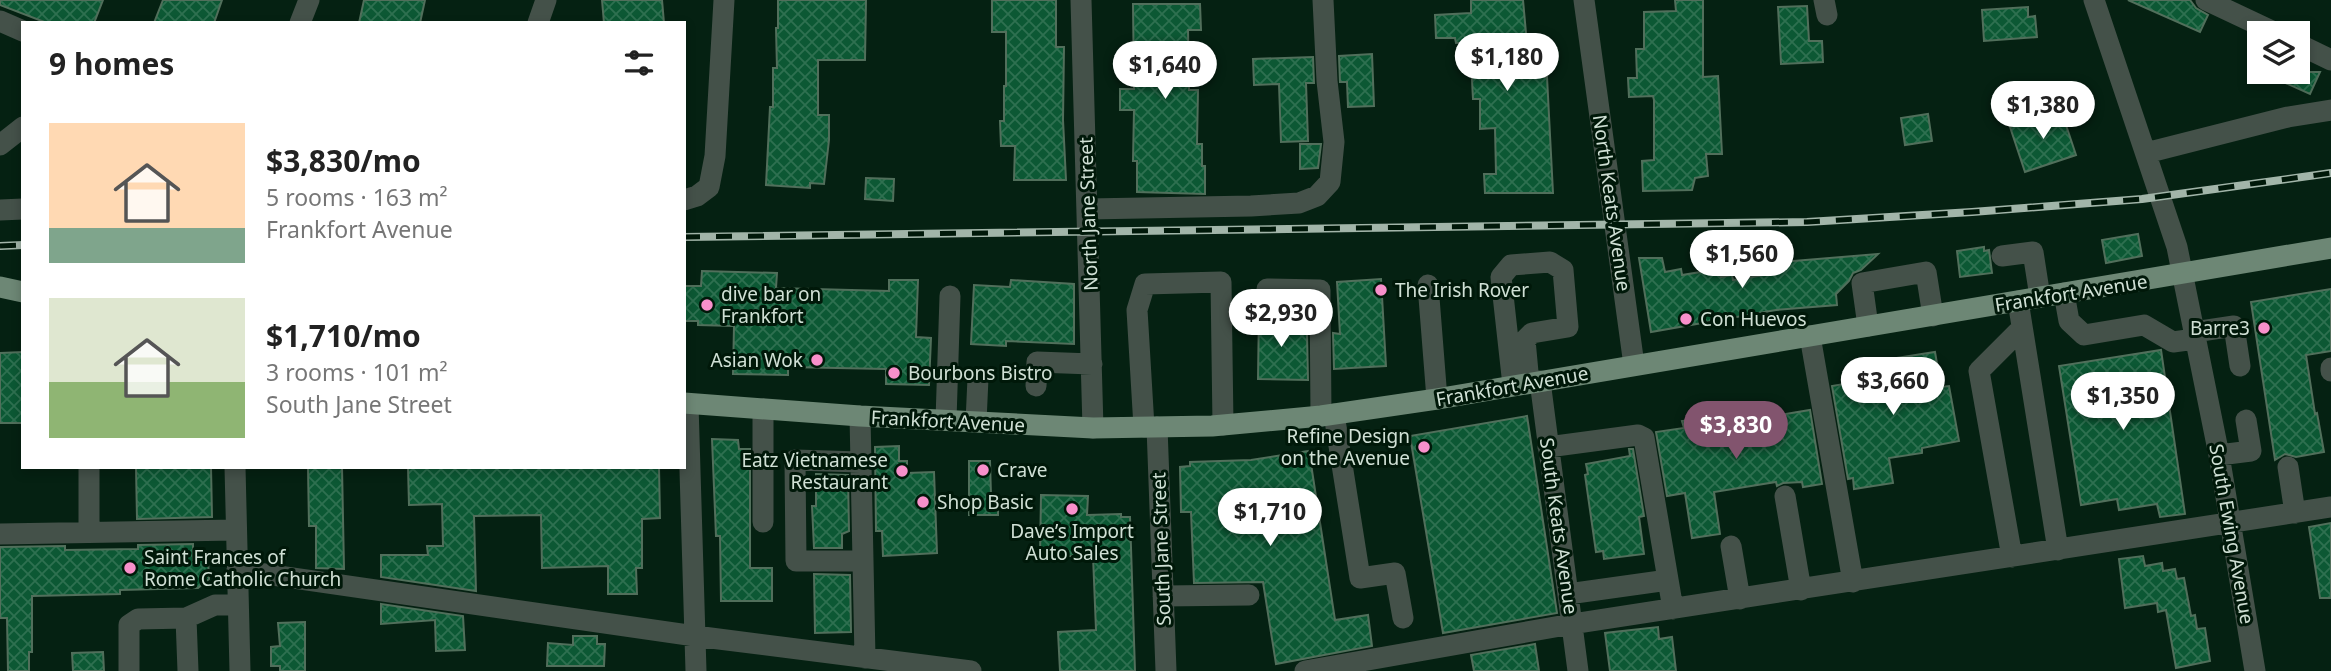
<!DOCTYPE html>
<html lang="en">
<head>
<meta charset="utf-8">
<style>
  :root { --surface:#fff; --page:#f6f6f6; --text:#222; --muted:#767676; --accent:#82546e }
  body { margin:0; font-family:"Noto Sans",sans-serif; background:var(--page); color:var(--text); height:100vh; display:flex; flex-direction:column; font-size:26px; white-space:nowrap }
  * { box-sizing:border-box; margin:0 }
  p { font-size:23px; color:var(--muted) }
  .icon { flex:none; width:38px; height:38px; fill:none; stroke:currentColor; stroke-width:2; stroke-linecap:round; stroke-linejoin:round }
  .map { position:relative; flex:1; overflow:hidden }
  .drawer { position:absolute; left:21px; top:21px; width:665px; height:448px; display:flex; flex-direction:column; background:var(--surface); border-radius:0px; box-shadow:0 4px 10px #0003 }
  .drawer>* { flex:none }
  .fabs { position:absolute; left:2247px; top:21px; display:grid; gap:14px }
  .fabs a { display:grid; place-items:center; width:63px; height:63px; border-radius:0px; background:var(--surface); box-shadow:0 4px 10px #0003; font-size:35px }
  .price { position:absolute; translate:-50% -60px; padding:0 16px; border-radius:24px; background:#fff; color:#222; font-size:23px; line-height:46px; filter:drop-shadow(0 2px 4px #0008) }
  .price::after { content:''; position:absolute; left:50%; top:42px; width:21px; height:16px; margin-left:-10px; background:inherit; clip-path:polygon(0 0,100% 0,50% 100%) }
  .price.current { background:var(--accent); color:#fff }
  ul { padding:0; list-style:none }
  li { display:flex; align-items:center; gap:21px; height:175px; padding:0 28px }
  li span { display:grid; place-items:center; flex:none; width:196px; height:140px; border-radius:0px; color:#555 }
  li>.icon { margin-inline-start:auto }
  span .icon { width:84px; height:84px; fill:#fffc; stroke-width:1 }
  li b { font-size:30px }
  h2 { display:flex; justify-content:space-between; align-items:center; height:84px; padding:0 28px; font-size:30px }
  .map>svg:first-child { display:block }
  .building { fill:url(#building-cross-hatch); stroke:#516f5b; stroke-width:2 }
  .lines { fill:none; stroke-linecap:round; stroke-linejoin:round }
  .minor { stroke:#445149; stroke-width:21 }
  .major { stroke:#6d8775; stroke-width:21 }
  .rail-casing { stroke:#a2b5a9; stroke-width:8 }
  .rail { stroke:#001809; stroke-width:5; stroke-dasharray:16; stroke-linecap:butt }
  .poi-dot { fill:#f890cb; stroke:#001809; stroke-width:2.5 }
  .labels { text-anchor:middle; stroke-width:6; stroke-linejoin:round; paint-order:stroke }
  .street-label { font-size:19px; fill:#d0e0d5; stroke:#001809 }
  .poi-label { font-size:19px; fill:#d0e0d5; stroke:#001809; text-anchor:start }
</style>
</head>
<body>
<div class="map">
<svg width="2331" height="671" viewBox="0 0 2331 671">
  <defs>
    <pattern id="building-cross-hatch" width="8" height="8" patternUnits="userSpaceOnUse" patternTransform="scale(1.75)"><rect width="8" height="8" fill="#0c5834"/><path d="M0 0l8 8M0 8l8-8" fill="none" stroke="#2e7050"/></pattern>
  </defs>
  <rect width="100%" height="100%" fill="#052112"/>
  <path class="building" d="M0 0H103L94 23H47L0 5Z
    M163 0H222L214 23H154Z
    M364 0H425L420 23H359Z
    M602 0H662L664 23H604Z
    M778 0H866L865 60H818V115H829V140L824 184 810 183V188L766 185 770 107H773V68H777L776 28H778Z
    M992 0H1056V47H1064L1063 120 1066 180H1014L1015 146H1001L1000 121H1004V86H1006V32H992Z
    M1471 0H1523L1527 44H1541V77H1547L1553 193H1485L1484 174H1496L1495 128 1480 129V99H1473L1470 42 1456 43 1455 38H1436L1435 15 1471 13Z
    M1675 0H1703V77L1718 76 1722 154H1706L1708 176 1695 178 1692 190 1643 191 1642 161 1654 160V100L1653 96 1629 97 1628 78H1637L1636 49H1644V12L1676 11Z
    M2128 0H2190L2196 8 2208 15 2200 32Z
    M1133 4H1200L1201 30H1188L1189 90H1198L1197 144H1202V166H1205V194L1137 192V161H1133L1134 110H1120V89H1134Z
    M1807 6 1809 41H1822L1823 62 1781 64 1778 7Z
    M2028 7V17L2035 16 2037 37 1984 41 1982 10Z
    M1372 54 1374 106 1348 107 1347 82H1340L1339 56Z
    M1313 57 1314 83H1306L1308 141 1281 142 1279 84 1254 85 1253 59Z
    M2261 72H2320L2310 94Z
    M2061 110 2076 155 2025 172 2010 127Z
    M1928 114 1932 141 1905 145 1901 118Z
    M1300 144H1321L1318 168 1300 169Z
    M866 178 894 179 893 201 865 199Z
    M2138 234 2142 256 2106 263 2102 240Z
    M1984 247V251L1989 250 1992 273 1960 277 1957 251Z
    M1878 254 1861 270 1853 273 1849 281 1836 294 1837 305 1776 310 1651 332 1639 258H1662L1665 272 1681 269 1682 275 1719 269 1721 277 1732 275 1733 280 1771 274 1770 263Z
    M702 271 777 273 776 288 889 291V280H918L916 337 931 338 929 385 886 384V369L788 367V375L733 374 734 326 698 325V321H684V286H701Z
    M1381 279 1386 366 1334 369 1333 333 1340 334 1337 282Z
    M1011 280 1074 284V344L1006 341V346L971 344 974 285 1010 287Z
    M2331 289V351L2306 355 2315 414 2317 413 2324 452 2296 457 2285 454 2275 460 2251 302Z
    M1259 309H1284V332L1307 333 1308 380 1258 379Z
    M2161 350 2185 514 2160 517 2157 504 2119 510 2117 499 2081 505 2059 366Z
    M23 352V423H0V353Z
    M1935 352 1941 387 1949 386 1959 441 1922 448V453L1889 458 1893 483 1854 489 1853 478 1848 479 1832 386 1879 378 1877 361Z
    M1810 410 1822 484 1803 487 1802 482 1783 483 1777 486 1776 482 1714 492 1720 534 1692 538 1685 493 1667 496 1656 432 1684 428 1682 421 1705 418 1706 427Z
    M1527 416 1557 613 1443 633 1410 436Z
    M712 439 738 440 739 449H750V568H772V601H721L720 536H716Z
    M899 446V461H907V473L934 472 937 553 883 556 882 531H876L875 447Z
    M1629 449H1633L1644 516 1639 517 1644 554 1604 559 1603 551 1596 552 1585 475 1588 474 1586 464 1630 456Z
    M1309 451 1335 620 1368 615 1372 646 1276 664 1263 582 1194 583 1191 512H1181L1180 467 1190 466V462L1251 460Z
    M969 461H990L991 495H998V515H969Z
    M136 467H211L212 517 137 519Z
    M308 467H342L344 569 316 568V526H309Z
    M408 467H659L660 518 642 519V568H636L637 594H608V566L542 568 541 515 474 516 476 591 381 577V555H428L427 546H443L442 504 409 505Z
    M816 474 848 475 849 531 842 534V548H814L812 506H816Z
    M1041 495 1088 496 1087 515 1121 514V517H1130L1135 671H1060L1058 632 1096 630 1093 556H1040Z
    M2331 523V598H2320L2309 527Z
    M193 544V560L208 559 209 579 198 588 120 590V594L32 596V652H29V671H8L7 618H0V547L65 546V550L138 549V545Z
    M2143 556 2145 566 2162 563 2163 571 2175 569 2177 579 2184 578 2191 616 2195 615 2197 629 2205 628 2210 661 2176 668 2166 610 2158 612 2157 603 2125 608 2119 559Z
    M814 574 850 575 851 632 815 633Z
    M381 604 463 616 465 650 436 651 435 620 381 624Z
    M305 622V671H280V666H271V647L280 646 278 623Z
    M1658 627 1659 639 1672 637 1676 671H1610L1605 633Z
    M573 636H597V644H605L604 666H547L548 643 573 645Z
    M1535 644 1539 671H1474L1471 655Z
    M103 652 104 671H73L72 653Z"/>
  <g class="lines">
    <path class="minor" d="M1081 0 1093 428
      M1584 0 1634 365
      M1824 0 1827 15
      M2094 0 2177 247 2219 455 2255 671
      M2206 0 2276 33
      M0 21 23 31
      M300 23 309 0
      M538 23 546 0
      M2298 44 2331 60
      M0 145 23 127
      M2146 153 2288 117 2331 110
      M684 200 697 196 709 187 715 156 724 0
      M1088 209 1251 206 1299 203 1317 196 1330 182 1334 142 1327 81 1323 0
      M0 210 23 209
      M2002 256 2033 252 2040 297
      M1428 285 1437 399
      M1267 289 1320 290 1321 416
      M2064 293 2069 321 2084 335 2144 325 2173 342 2195 339
      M2018 301 2058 550
      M1868 326 1862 283 1926 272 1933 316
      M2194 332 2234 326 2240 366
      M1810 336 1853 582
      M2331 368V371
      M1540 381 1578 671
      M1513 385 1501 277 1511 265 1550 262 1563 270 1568 327 1532 333 1525 340 1529 383
      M1036 386 1037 362 1092 364
      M688 404 696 671
      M763 409V522
      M1334 414 1360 578 1395 573 1403 618
      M860 416 865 658
      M946 420 950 296
      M976 422 978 378
      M1144 427 1137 310 1145 284 1221 282 1223 425
      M1157 427 1166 671
      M1548 447 1638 435 1644 438 1673 609
      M2219 455 2251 451 2246 420
      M860 462 795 460 796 561H862
      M89 467V532
      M235 467 240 671
      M2288 467 2295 513
      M1785 496 1801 590
      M0 534 236 530
      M1731 546 1740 599
      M2012 557 1979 371 2022 328
      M237 570 695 636 971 671
      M1568 594 1668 580
      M1163 596 1249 595
      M186 618 188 671
      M129 671V625L138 619 186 618 215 605H238
      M1305 671 1572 624 2331 507"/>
    <path class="major" d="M0 287 23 292
      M684 403 860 416 1093 428 1212 426 1321 416 1437 399 2331 248"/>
    <defs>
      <path id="rail" d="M684 237 1807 222 1972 212 2142 199 2331 173
        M0 246 23 245"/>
    </defs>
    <use href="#rail" class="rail-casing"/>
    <use href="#rail" class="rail"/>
  </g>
  <g class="poi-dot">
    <circle cx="1381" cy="290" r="7"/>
    <circle cx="707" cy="305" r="7"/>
    <circle cx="1686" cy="319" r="7"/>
    <circle cx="2264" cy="328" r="7"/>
    <circle cx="817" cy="360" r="7"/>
    <circle cx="894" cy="373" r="7"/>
    <circle cx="1424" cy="447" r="7"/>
    <circle cx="983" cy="470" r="7"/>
    <circle cx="902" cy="471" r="7"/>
    <circle cx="923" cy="502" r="7"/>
    <circle cx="1072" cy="509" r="7"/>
    <circle cx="130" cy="568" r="7"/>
  </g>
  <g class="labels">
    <g class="street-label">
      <text transform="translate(1612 203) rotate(82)" y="7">North Keats Avenue</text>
      <text transform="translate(1088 214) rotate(-92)" y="7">North Jane Street</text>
      <text transform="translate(2071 293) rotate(-9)" y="7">Frankfort Avenue</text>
      <text transform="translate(1512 386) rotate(-10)" y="7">Frankfort Avenue</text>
      <text transform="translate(948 421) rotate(3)" y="7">Frankfort Avenue</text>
      <text transform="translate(1559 526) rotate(82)" y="7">South Keats Avenue</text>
      <text transform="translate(2232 534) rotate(80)" y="7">South Ewing Avenue</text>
      <text transform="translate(1161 549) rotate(-92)" y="7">South Jane Street</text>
    </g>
    <g class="poi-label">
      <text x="1395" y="297">The Irish Rover</text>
      <text x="721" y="301">dive bar on<tspan x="721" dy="22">Frankfort</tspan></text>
      <text x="1700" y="326">Con Huevos</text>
      <text x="2250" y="335" text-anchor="end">Barre3</text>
      <text x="803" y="367" text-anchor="end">Asian Wok</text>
      <text x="908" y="380">Bourbons Bistro</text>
      <text x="1410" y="443" text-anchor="end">Refine Design<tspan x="1410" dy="22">on the Avenue</tspan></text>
      <text x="888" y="467" text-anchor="end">Eatz Vietnamese<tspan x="888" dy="22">Restaurant</tspan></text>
      <text x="997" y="477">Crave</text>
      <text x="937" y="509">Shop Basic</text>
      <text x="1072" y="538" text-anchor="middle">Dave’s Import<tspan x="1072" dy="22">Auto Sales</tspan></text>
      <text x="144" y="564">Saint Frances of<tspan x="144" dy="22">Rome Catholic Church</tspan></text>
    </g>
  </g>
</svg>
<div class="fabs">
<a><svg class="icon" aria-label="layers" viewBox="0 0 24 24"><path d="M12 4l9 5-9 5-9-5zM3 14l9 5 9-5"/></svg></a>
</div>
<b class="price" style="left:1507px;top:93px">$1,180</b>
<b class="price" style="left:1165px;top:101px">$1,640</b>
<b class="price" style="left:2043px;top:141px">$1,380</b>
<b class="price" style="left:1742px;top:290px">$1,560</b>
<b class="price" style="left:1281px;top:349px">$2,930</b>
<b class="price" style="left:1893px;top:417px">$3,660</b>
<b class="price" style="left:2123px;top:432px">$1,350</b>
<b class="price current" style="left:1736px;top:461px">$3,830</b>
<b class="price" style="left:1270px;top:548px">$1,710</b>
<section class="drawer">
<h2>9 homes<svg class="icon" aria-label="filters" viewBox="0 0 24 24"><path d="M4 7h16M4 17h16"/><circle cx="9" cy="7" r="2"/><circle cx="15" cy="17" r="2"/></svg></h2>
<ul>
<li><span style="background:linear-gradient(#ffd9b3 75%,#7fa58c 0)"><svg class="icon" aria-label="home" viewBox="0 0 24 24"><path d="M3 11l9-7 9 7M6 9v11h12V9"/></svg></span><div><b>$3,830/mo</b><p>5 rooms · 163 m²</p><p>Frankfort Avenue</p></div></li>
<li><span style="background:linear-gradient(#dfe7d0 60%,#8fb573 0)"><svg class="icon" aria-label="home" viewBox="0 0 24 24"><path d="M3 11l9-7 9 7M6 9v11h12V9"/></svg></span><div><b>$1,710/mo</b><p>3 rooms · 101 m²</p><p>South Jane Street</p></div></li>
</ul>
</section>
</div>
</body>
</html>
